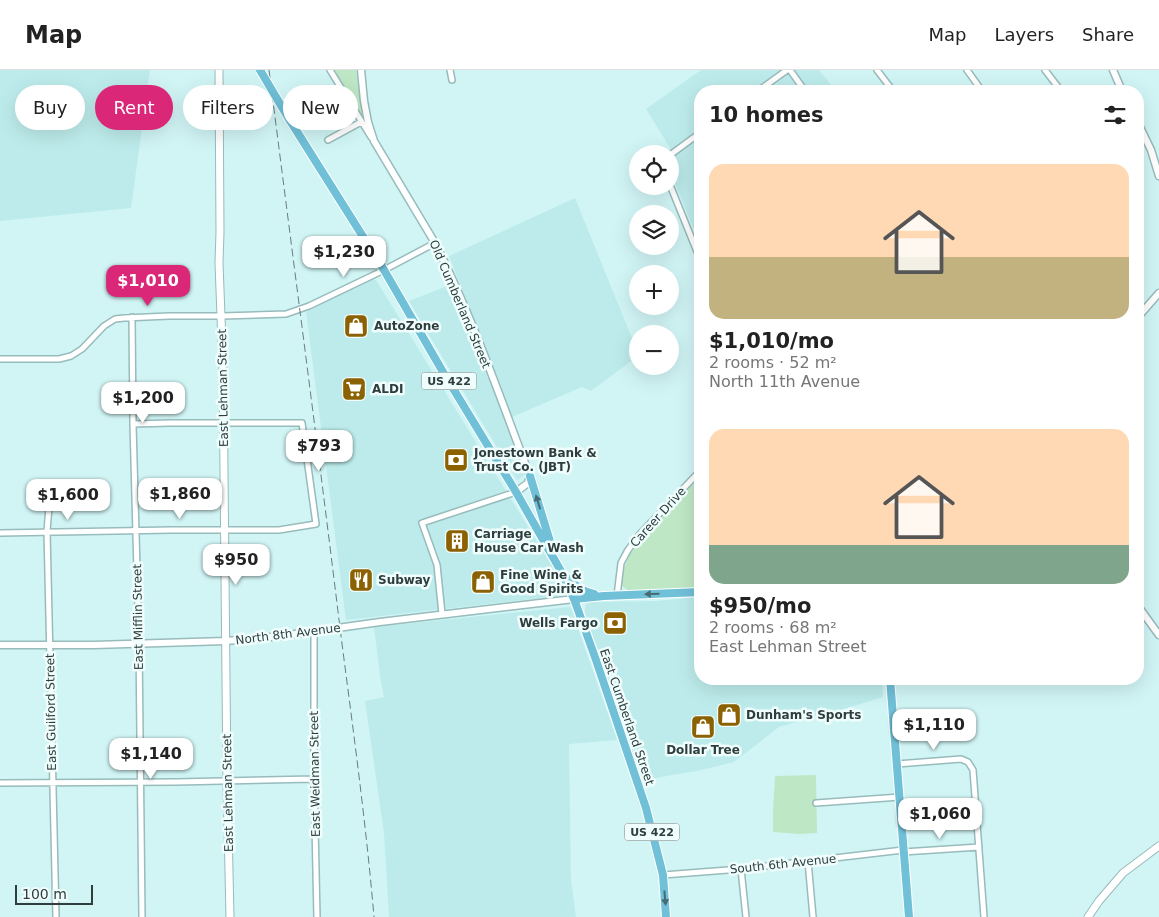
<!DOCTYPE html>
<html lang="en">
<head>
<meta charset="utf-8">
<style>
  :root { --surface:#fff; --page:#f2f2f2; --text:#222; --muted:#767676; --line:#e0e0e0; --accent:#db2777 }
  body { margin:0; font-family:"DejaVu Sans",sans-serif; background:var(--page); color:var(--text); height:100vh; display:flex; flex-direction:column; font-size:19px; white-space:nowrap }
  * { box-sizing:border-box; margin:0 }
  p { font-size:16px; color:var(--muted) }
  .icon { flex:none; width:28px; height:28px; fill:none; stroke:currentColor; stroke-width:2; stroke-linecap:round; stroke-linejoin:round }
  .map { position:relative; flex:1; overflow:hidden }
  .sheet { position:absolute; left:694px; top:15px; width:450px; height:600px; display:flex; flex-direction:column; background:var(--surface); border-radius:20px; box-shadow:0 5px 20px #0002 }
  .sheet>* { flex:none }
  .banner { position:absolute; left:15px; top:15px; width:475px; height:45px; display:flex; gap:10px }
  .fabs { position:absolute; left:629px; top:75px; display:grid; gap:10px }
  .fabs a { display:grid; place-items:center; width:50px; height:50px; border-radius:50%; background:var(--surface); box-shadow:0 5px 20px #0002; font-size:25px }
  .scale { position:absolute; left:15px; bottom:12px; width:78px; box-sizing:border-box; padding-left:5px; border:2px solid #2f3d3d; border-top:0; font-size:14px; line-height:18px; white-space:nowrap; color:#2f3d3d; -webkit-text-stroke:4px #effdfd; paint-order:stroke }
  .price { position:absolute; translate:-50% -42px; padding:0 11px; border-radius:10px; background:#fff; color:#222; font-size:16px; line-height:32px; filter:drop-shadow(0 1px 2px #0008) }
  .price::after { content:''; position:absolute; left:50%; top:30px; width:15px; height:11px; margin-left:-8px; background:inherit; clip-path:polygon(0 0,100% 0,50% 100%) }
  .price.active { background:var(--accent); color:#fff }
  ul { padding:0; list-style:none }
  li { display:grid; align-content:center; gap:10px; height:265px; padding:0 15px }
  li span { display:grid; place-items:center; height:155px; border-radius:15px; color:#555 }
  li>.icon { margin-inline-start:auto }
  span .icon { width:90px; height:90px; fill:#fffc; stroke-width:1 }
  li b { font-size:21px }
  h2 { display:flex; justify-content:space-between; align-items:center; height:60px; padding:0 15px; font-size:21px }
  .chip { padding:0 18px; border-radius:22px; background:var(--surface); box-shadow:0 5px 20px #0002; font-size:18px; line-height:45px }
  .chip.active { background:var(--accent); color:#fff }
  header { display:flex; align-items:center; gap:30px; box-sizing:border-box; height:70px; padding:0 25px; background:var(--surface); border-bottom:1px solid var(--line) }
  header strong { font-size:24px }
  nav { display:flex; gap:28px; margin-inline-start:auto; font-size:18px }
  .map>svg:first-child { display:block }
  .built { fill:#bdebeb }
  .green { fill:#bee7c5 }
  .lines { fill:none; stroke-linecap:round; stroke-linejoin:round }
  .minor-casing { stroke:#98bbbb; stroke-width:8 }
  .tertiary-casing { stroke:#98bbbb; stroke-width:9 }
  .secondary-casing { stroke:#98bbbb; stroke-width:9 }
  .trunk-casing { stroke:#fff; stroke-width:10 }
  .minor { stroke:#fff; stroke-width:5 }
  .tertiary { stroke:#fff; stroke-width:6 }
  .secondary { stroke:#fff; stroke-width:7 }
  .trunk { stroke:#70c0d8; stroke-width:8 }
  .rail { stroke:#677d7d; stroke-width:1; stroke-dasharray:8 4; stroke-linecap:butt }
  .trunk-bridge-casing { stroke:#fff; stroke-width:10; stroke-linecap:butt }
  .trunk-bridge { stroke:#70c0d8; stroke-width:8 }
  .oneway { fill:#466b73 }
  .labels { text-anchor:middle; stroke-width:5; stroke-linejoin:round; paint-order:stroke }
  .shield { fill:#effdfd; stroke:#697777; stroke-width:1 }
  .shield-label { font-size:11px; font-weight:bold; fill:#2f3d3d }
  .street-label { font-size:12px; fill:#2f3d3d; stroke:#effdfd }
  .poi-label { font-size:12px; font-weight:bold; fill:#2f3d3d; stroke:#effdfd; text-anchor:start }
</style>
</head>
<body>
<header>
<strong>Map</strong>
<nav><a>Map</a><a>Layers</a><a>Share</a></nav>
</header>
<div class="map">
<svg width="1159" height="847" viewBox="0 0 1159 847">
  <rect width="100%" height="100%" fill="#d1f5f5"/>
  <path class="built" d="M0 0H150L131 138 0 151Z
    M701 0H819L836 21H700V175L670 101 672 91 675 86 646 39Z
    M575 128 636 278 634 289 591 321 582 317 512 347 449 186Z
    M372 209 376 210 551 494 563 519V523L560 526 346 550 306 242Z
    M447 216 459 241 505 348 524 402 523 406 519 409 517 410 429 265 409 231Z
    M700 527V609H882L883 627 844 639 779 657 734 692 697 701 672 705 643 711 585 543V537L586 534 590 532 655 531Z
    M569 537 571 538 617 670 569 674 571 810 576 847H389L384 763 365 631 384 627 380 606 374 557Z"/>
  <path class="green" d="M334 0H356L363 49Z
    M700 407V518L662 521H629L622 516V512L623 501 630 484 639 471Z
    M816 705 817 763 799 764 773 762V740L775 706Z"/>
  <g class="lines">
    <defs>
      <path id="minor" d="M330 0 371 67
        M450 0 452 10
        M790 0 805 21
        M877 0 893 21
        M967 0 982 21
        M1045 0 1058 17 1063 21
        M758 21 787 0
        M328 70 361 52
        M670 85 700 63
        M670 115 700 189
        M132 247 133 354 139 574 142 847
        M0 289H59L71 286 82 279 104 256 115 249 124 248 169 246H222L286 244 309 236 384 200 435 173
        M49 437 47 461 56 847
        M0 463 172 460H279L316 454 302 353H170L133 354
        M617 526 621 493 628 480 639 465 700 401
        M442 544 437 495 422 453 516 422
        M314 562V709L317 847
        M897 694 961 689 968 692 973 700 984 847
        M0 713 176 712 314 709
        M816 733 900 727
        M903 782 979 777
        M808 791 813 847
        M741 799 746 847
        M663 805 741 799 903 780"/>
      <path id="tertiary" d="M361 0 364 31 368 52 374 71 435 173C473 248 500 328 530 406L528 413 516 422
        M1113 0 1122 21
        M1138 53 1151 80 1159 106
        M1138 247 1159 223
        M1138 536 1159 565
        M0 575H94L226 571 281 566 380 552 574 529"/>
      <path id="secondary" d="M219 0 220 162 219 193 223 300 227 711 230 847
        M1088 847 1099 831 1123 803 1159 776"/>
      <path id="trunk" d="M289 49 384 200 443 302 516 422 562 503 574 529 596 590 646 738 663 805 666 847
        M530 406 552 478
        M566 507C575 515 583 522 594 524
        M574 529 604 526 700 522
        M890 609C897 688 902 768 909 847"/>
    </defs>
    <use href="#minor" class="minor-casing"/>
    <use href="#tertiary" class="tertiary-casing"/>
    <use href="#secondary" class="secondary-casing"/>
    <use href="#trunk" class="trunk-casing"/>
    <use href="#minor" class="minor"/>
    <use href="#tertiary" class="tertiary"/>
    <use href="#secondary" class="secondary"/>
    <use href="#trunk" class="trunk"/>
    <path class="rail" d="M269 0C293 189 318 377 341 566 353 659 366 753 374 847"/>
    <defs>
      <path id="trunk-bridge" d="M260 0 289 49"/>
    </defs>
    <use href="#trunk-bridge" class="trunk-bridge-casing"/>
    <use href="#trunk-bridge" class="trunk-bridge"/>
  </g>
  <defs><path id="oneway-solid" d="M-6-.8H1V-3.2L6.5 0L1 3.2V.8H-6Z" transform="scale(1.25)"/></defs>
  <g class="oneway">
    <use href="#oneway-solid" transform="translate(538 432) rotate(-107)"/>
    <use href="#oneway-solid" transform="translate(652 524) rotate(178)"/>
    <use href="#oneway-solid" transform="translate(665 828) rotate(85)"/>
  </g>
  <defs>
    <symbol id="shop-square" viewBox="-11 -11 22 22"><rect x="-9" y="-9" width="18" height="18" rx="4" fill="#8b6102" stroke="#effdfd"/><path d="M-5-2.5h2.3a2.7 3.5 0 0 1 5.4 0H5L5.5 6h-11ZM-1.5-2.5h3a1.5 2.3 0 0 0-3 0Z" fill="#fff"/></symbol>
    <symbol id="supermarket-square" viewBox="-11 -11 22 22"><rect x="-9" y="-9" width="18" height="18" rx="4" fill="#8b6102" stroke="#effdfd"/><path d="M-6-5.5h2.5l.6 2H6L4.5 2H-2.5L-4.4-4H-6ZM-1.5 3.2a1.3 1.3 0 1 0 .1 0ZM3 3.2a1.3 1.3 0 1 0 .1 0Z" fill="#fff"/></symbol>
    <symbol id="bank-square" viewBox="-11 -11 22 22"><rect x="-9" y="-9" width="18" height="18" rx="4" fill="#8b6102" stroke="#effdfd"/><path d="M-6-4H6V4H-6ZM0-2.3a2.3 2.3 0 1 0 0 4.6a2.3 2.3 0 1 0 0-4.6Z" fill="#fff"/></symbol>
    <symbol id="building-square" viewBox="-11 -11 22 22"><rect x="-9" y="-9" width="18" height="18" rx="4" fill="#8b6102" stroke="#effdfd"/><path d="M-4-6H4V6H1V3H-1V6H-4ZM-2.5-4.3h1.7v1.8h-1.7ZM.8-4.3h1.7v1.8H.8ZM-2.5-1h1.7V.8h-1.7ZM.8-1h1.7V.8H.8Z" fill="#fff"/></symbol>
    <symbol id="restaurant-square" viewBox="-11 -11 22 22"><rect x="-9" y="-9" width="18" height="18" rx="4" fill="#8b6102" stroke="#effdfd"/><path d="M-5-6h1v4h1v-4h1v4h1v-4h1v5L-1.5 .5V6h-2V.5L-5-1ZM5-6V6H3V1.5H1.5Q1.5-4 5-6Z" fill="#fff"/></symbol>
  </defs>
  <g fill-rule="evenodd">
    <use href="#shop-square" x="342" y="242" width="28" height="28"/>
    <use href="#supermarket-square" x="340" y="305" width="28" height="28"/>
    <use href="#bank-square" x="442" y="376" width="28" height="28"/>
    <use href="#building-square" x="443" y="457" width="28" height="28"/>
    <use href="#restaurant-square" x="347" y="496" width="28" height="28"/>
    <use href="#shop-square" x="469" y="498" width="28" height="28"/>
    <use href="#bank-square" x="601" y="539" width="28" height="28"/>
    <use href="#shop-square" x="715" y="631" width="28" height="28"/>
    <use href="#shop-square" x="689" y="643" width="28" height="28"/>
  </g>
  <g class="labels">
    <g class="shield">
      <rect x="421.5" y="302.5" width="55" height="17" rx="4"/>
      <rect x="624.5" y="753.5" width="55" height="17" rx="4"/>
    </g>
    <g class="shield-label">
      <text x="449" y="315">US 422</text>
      <text x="652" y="766">US 422</text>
    </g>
    <g class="street-label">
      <text transform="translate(460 234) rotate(67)" y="4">Old Cumberland Street</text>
      <text transform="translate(223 318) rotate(-91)" y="4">East Lehman Street</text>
      <text transform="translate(658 447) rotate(-48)" y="4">Career Drive</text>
      <text transform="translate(138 547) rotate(-91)" y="4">East Mifflin Street</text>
      <text transform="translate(288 564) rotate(-7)" y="4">North 8th Avenue</text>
      <text transform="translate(51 642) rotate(-91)" y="4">East Guilford Street</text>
      <text transform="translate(627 647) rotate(71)" y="4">East Cumberland Street</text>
      <text transform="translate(315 704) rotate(-91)" y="4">East Weidman Street</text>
      <text transform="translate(228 723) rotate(-91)" y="4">East Lehman Street</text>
      <text transform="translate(783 794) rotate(-6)" y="4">South 6th Avenue</text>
    </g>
    <g class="poi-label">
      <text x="374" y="260">AutoZone</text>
      <text x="372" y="323">ALDI</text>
      <text x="474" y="387">Jonestown Bank &amp;<tspan x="474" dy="14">Trust Co. (JBT)</tspan></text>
      <text x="474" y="468">Carriage<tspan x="474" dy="14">House Car Wash</tspan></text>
      <text x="500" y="509">Fine Wine &amp;<tspan x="500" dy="14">Good Spirits</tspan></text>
      <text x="378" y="514">Subway</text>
      <text x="598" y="557" text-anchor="end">Wells Fargo</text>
      <text x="746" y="649">Dunham's Sports</text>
      <text x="703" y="684" text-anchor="middle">Dollar Tree</text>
    </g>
  </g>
</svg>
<div class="fabs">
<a><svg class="icon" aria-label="locate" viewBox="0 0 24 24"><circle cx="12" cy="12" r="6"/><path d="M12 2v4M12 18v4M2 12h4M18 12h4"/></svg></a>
<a><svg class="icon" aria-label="layers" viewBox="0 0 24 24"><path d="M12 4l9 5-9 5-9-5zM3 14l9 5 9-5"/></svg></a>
<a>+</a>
<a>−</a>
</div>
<div class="scale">100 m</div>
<b class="price" style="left:344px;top:208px">$1,230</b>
<b class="price active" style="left:148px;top:237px">$1,010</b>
<b class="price" style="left:143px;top:354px">$1,200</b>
<b class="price" style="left:319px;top:402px">$793</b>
<b class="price" style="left:180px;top:450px">$1,860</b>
<b class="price" style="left:68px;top:451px">$1,600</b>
<b class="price" style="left:236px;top:516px">$950</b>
<b class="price" style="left:934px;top:681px">$1,110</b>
<b class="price" style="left:151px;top:710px">$1,140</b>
<b class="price" style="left:940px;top:770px">$1,060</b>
<div class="banner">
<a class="chip">Buy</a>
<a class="chip active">Rent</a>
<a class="chip">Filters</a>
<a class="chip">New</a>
</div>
<section class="sheet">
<h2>10 homes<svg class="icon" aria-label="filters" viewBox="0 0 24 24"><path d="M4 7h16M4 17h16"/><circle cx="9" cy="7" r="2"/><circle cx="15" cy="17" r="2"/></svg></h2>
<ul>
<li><span style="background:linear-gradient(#ffd9b3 60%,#c2b280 0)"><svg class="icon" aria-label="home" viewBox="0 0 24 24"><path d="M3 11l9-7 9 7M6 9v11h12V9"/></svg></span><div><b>$1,010/mo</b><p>2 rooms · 52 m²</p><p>North 11th Avenue</p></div></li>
<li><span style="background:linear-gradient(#ffd9b3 75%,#7fa58c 0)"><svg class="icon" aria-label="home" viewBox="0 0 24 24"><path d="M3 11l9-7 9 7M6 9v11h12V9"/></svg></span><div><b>$950/mo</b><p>2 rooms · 68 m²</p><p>East Lehman Street</p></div></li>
</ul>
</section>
</div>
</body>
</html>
